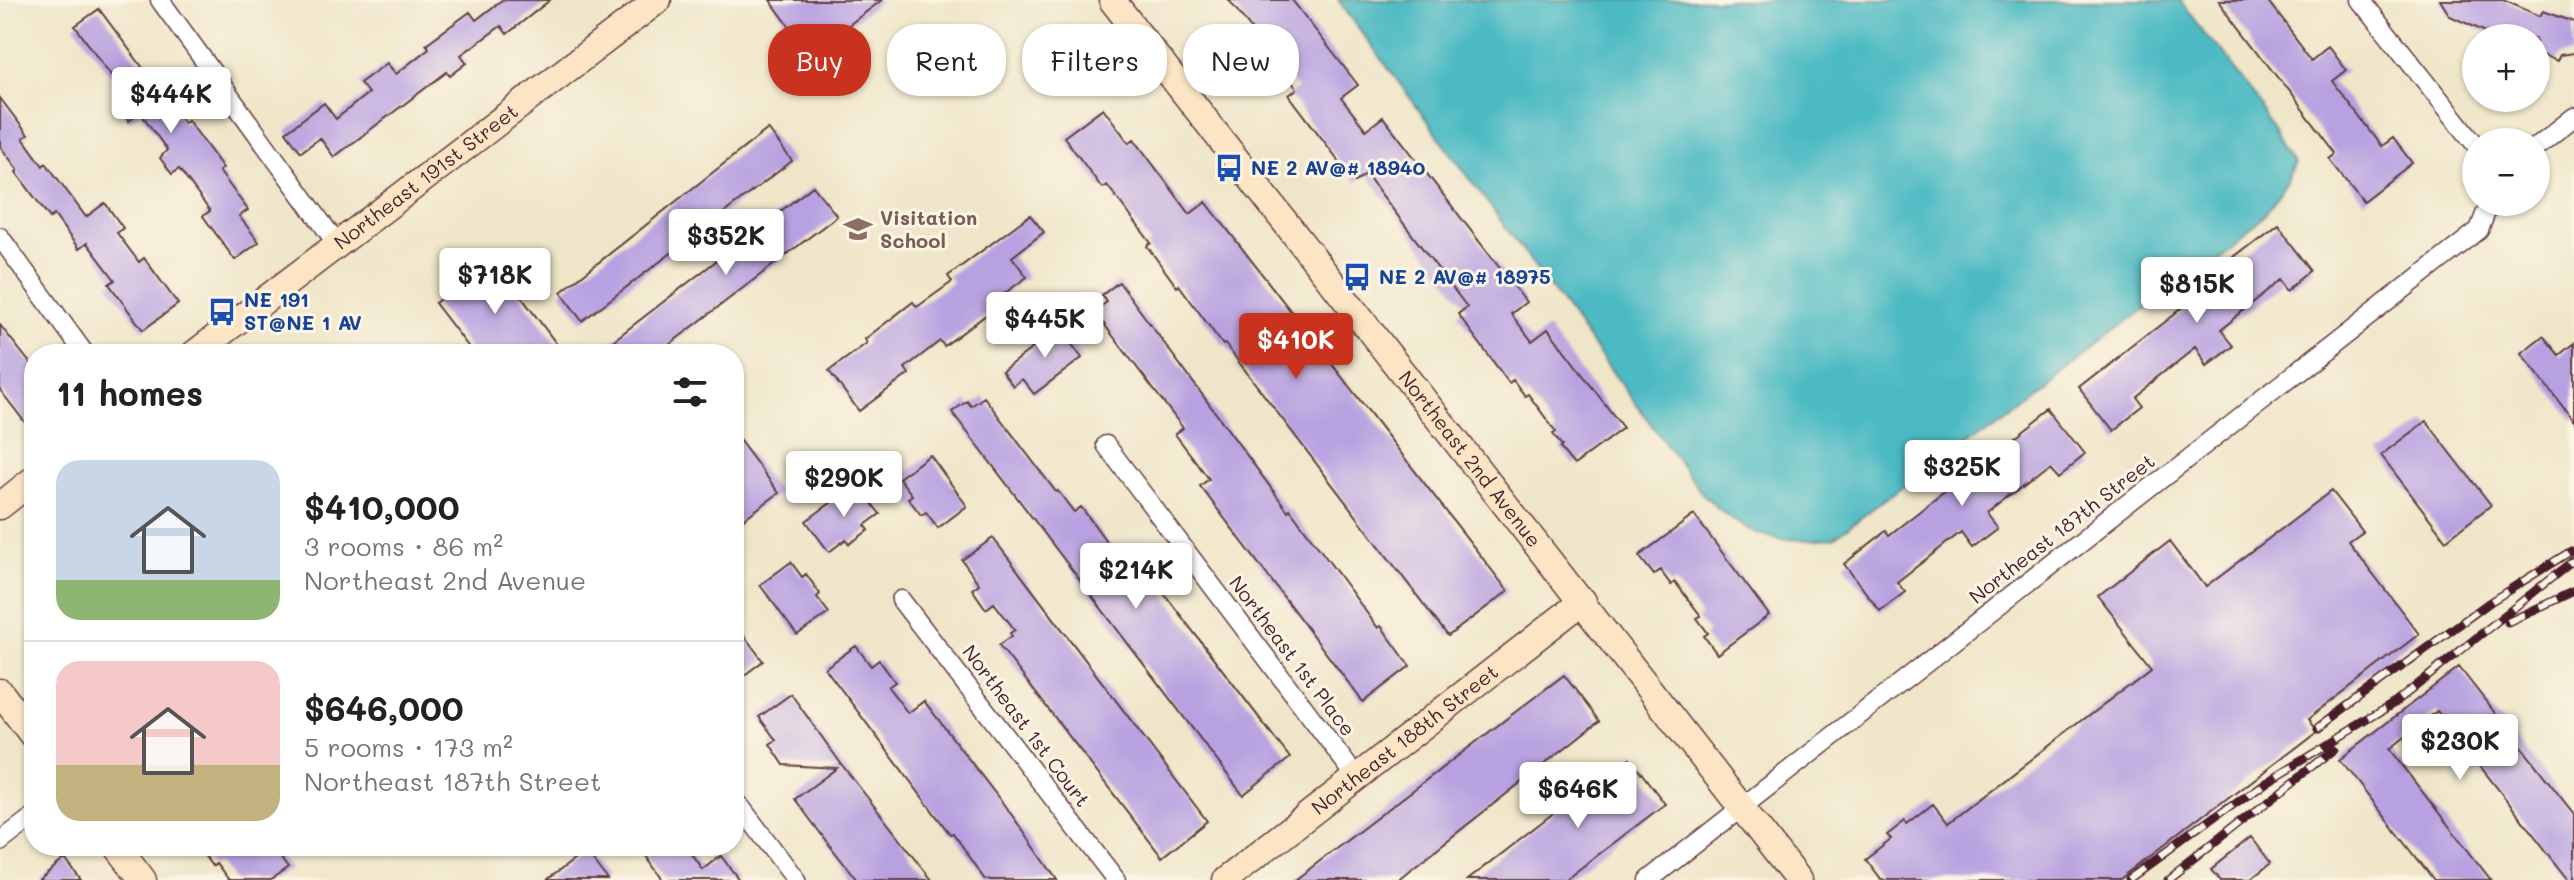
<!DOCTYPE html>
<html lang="en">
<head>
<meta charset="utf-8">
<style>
  :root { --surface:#fff; --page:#f2f2f2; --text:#222; --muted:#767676; --line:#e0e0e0; --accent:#c8321e }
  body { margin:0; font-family:Mali,sans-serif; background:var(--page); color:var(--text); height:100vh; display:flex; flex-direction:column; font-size:30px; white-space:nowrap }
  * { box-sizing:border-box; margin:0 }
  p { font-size:26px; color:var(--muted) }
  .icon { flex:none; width:44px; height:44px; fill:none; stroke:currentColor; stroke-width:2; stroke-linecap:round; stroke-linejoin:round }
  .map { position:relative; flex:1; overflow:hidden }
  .sheet { position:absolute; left:24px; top:344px; width:720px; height:512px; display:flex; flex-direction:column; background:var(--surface); border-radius:32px; box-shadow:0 2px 6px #0004 }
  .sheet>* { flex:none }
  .guide { position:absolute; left:768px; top:24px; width:760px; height:72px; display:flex; gap:16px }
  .tools { position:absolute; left:2462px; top:24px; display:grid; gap:16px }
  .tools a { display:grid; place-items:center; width:88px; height:88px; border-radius:50%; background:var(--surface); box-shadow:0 2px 6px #0004; font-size:40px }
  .price { position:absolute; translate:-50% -68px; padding:0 18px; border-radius:8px; background:#fff; color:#222; font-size:26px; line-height:52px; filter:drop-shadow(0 2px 4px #0008) }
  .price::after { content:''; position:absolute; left:50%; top:48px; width:24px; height:18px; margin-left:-12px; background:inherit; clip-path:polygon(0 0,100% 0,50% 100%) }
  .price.selected { background:var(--accent); color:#fff }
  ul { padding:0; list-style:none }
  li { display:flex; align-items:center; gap:24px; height:200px; padding:0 32px }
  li+li { border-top:2px solid var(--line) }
  li span { display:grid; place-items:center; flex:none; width:224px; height:160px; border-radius:24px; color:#555 }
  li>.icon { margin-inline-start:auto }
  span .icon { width:96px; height:96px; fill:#fffc; stroke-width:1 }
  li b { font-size:34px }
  h2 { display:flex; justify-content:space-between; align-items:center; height:96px; padding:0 32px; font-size:34px }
  .chip { padding:0 28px; border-radius:32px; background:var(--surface); box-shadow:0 2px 6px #0004; font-size:28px; line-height:72px }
  .chip.selected { background:var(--accent); color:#fff }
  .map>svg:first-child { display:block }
  .water { fill:#4cbac3; stroke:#4b6c77; stroke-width:2 }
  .building { fill:#b7a1e0 }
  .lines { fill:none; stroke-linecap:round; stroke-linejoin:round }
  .street-casing { stroke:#633d43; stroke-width:21 }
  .secondary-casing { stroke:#633d43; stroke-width:29 }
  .street { stroke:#fff; stroke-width:18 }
  .secondary { stroke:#fce5c4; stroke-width:26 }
  .rail-casing { stroke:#4a1f2b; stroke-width:9 }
  .rail { stroke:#fcf5e5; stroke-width:6; stroke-dasharray:18; stroke-linecap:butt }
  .labels { text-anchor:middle; stroke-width:6; stroke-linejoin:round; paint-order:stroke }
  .transit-label { font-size:20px; font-weight:bold; fill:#164399; stroke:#fcf5e5; text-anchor:start }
  .street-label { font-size:20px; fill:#4a1f2b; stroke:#fcf5e5 }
  .education-label { font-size:20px; font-weight:bold; fill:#785e54; stroke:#fcf5e5; text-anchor:start }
</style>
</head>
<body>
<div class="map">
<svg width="2574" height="880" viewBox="0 0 2574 880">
  <rect width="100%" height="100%" fill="#fcf5e5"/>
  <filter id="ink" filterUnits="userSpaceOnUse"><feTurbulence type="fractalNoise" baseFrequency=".0125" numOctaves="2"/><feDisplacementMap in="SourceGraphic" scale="16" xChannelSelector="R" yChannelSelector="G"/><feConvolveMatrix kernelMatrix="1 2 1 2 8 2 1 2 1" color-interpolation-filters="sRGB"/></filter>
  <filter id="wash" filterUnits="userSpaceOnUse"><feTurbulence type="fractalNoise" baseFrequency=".006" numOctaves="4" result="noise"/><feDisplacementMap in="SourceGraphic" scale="32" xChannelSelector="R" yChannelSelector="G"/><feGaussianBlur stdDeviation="1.8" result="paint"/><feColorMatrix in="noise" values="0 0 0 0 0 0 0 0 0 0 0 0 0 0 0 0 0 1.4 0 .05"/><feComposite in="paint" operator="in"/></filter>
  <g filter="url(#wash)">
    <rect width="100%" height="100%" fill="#efe6c9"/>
    <path class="water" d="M1338 0H2177L2277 128 2299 162 2288 182 2266 209 1834 538C1770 543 1747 538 1701 492Z"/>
    <g id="blocks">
      <path class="building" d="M502 0H550L507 34 501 26 461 55 467 63 450 76 447 72 334 157 320 138 301 152 286 132 324 103 336 119 368 93 360 83 387 63 396 74 429 48 426 44 470 12 476 20Z
        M770 0H882L810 54Z
        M1229 0H1292L1358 85 1341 98 1366 130 1383 117 1526 302 1511 314 1532 341 1548 329 1623 428 1574 465 1560 448 1562 446 1553 434 1556 432 1528 394 1525 396 1513 380 1509 383 1458 314 1467 307 1366 174 1355 182 1289 95 1297 89Z
        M2219 0H2267L2312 59 2328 46 2346 70 2332 81 2382 146 2393 138 2412 163 2363 201 2330 159 2337 154Z
        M2440 0H2503L2540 16 2543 11 2574 22V53L2560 55 2557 61 2536 52V38H2499L2450 16Z
        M99 9 184 123 188 120 223 168 219 171 248 210 239 216 259 242 235 260 203 216 210 211 179 169 172 174 160 158 167 150 140 112 129 121 114 101 124 93 75 26Z
        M0 98 28 135 23 138 43 166 46 163 86 217 105 203 123 228 117 233 139 262 144 258 178 304 143 330 109 284 115 280 87 243 79 249 54 215 50 218 16 172 18 170 0 146Z
        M1103 108 1129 143 1134 139 1190 214 1206 202 1508 591 1448 636 1225 344 1223 345 1179 285 1177 287 1147 246 1151 243 1107 185 1102 188 1064 137Z
        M768 129 792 161 582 321 561 292Z
        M813 186 837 216 657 354H596Z
        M1030 215 1044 232 1012 257 1027 277 990 304 994 309 944 346 940 341 905 368 909 374 859 411 829 371 867 343 865 339 913 302 917 307 952 282 948 276Z
        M2278 223 2315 271 2292 290 2284 279 2219 330 2231 345 2206 364 2195 349 2132 399 2139 408 2111 430 2079 389 2239 263 2234 257Z
        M493 259 564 354H474L435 303Z
        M1119 282 1288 511 1290 509 1378 628 1381 626 1410 666 1363 702 1200 486 1209 479 1175 434 1183 428 1094 311 1107 302 1102 295Z
        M1067 322 1078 336 1070 342 1082 358 1034 394 1022 379 1013 386 1002 371Z
        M0 325 34 368V434L0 390Z
        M2543 336 2559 355 2574 343V421L2521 353Z
        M984 397 1056 492 1058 491 1074 512 1081 507 1115 553 1126 544 1290 758 1243 795 952 412 967 401 971 406Z
        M2051 409 2085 452 2060 472 2051 462 1987 513 1998 527 1972 547 1961 532 1897 582 1905 592 1880 611 1844 564 1886 531 1889 535Z
        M2426 421 2491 505 2446 540 2381 455Z
        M734 433 779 493 734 526Z
        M930 455 967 506 938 528 926 512 921 515 908 498 912 495 899 478Z
        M857 484 880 514 865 525 869 530 849 544 846 539 829 552 806 521Z
        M2331 491 2362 531 2348 541 2419 634 2307 720 2316 731 2122 880H1881L1865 859 1891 839 1887 835 1905 821 1907 824 1933 804 1948 823 2152 666 2098 597 2170 541 2205 587Z
        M1694 515 1769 615 1717 654 1704 636 1708 633 1697 618 1701 616 1675 582 1671 585 1660 570 1654 575 1639 556Z
        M993 538 1207 821 1162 857 999 645 1012 636 1010 633 1015 630 994 603 986 609 972 589 979 584 962 560Z
        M791 562 802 577 806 574 820 594 817 597 829 613 797 635 760 585Z
        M734 622 763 661 734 683Z
        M856 646 871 666 879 660 895 682 888 687 908 713 924 701 1014 818 1057 880H986L953 833 950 834 825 668Z
        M2459 667 2574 814V880H2569L2437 711 2389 749 2491 880H2434L2340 759Z
        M1564 675 1599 721 1397 880H1295Z
        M791 694 842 765 932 880H857L824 838 795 799 837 768 784 765 770 744 776 740 759 717Z
        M1630 758 1665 804 1565 880H1467L1569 801 1571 803Z
        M2250 838 2270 864 2250 880H2220L2211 869Z
        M197 846H271L288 868 271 880H229L216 863 212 866Z
        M639 846H686L703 870 721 856 739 880H663Z
        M586 851 608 880H547Z
        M65 859 81 880H38Z"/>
    </g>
  </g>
  <g filter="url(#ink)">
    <use href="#blocks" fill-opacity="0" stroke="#633d43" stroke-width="2"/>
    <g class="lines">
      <defs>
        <path id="street" d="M160 0 337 244
          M2361 0 2476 145
          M2536 147 2574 117
          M0 237 85 354
          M1106 445 1357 778
          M901 600 1116 880
          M734 798 796 880
          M0 842 34 816
          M1649 880 2479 230 2490 202"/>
        <g id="secondary">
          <path id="s1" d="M1112 0 1798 880"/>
          <path id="s2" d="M194 354 658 0"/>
          <path d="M0 506 34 479"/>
          <path d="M0 692 34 737"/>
          <path d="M117 846 143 880"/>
          <path id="s3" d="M1225 880 1583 601"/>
        </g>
      </defs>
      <use href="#street" class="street-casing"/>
      <use href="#secondary" class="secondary-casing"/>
      <use href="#street" class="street"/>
      <use href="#secondary" class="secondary"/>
      <defs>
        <path id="rail" d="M2508 622 2574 591
          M2317 728 2490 602 2571 551
          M2131 880 2267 781 2396 702 2574 560
          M2168 880 2336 748"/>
      </defs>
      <use href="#rail" class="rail-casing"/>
      <use href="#rail" class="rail"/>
    </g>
  </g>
  <defs>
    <symbol id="bus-bare" viewBox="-9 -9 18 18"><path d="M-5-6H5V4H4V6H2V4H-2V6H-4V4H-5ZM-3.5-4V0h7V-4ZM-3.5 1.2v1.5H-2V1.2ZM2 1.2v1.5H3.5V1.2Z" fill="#1a4fb4" stroke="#fcf5e5" stroke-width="2.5" paint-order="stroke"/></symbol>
    <symbol id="school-bare" viewBox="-9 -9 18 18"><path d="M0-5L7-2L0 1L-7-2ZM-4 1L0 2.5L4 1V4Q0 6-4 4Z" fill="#8d6e63" stroke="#fcf5e5" stroke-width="2.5" paint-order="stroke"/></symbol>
  </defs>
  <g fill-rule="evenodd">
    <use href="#bus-bare" x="1209" y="148" width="40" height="40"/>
    <use href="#school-bare" x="838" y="209" width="40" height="40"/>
    <use href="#bus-bare" x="1337" y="257" width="40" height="40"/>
    <use href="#bus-bare" x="202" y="292" width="40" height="40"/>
  </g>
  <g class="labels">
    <g class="transit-label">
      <text x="1251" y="175">NE 2 AV@# 18940</text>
      <text x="1379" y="284">NE 2 AV@# 18975</text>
      <text x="244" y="307">NE 191<tspan x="244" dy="23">ST@NE 1 AV</tspan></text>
    </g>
    <g class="street-label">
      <text dy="7" stroke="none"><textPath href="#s2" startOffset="292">Northeast 191st Street</textPath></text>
      <text dy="7" stroke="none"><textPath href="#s1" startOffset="582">Northeast 2nd Avenue</textPath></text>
      <text transform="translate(2062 529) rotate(-38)" y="7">Northeast 187th Street</text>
      <text transform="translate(1292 656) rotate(53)" y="7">Northeast 1st Place</text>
      <text transform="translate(1026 726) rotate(53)" y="7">Northeast 1st Court</text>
      <text dy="7" stroke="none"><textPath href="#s3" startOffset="228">Northeast 188th Street</textPath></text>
    </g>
    <g class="education-label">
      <text x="880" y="225">Visitation<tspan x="880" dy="23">School</tspan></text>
    </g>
  </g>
</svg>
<div class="tools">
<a>+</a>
<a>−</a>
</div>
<b class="price" style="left:171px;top:135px">$444K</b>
<b class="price" style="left:726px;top:277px">$352K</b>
<b class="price" style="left:495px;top:316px">$718K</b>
<b class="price" style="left:2197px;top:325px">$815K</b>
<b class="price" style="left:1045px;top:360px">$445K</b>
<b class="price selected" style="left:1296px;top:381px">$410K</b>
<b class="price" style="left:1962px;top:508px">$325K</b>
<b class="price" style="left:844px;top:519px">$290K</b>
<b class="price" style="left:1136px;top:611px">$214K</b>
<b class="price" style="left:2460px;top:782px">$230K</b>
<b class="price" style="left:1578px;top:830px">$646K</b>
<div class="guide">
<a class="chip selected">Buy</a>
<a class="chip">Rent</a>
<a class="chip">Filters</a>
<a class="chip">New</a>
</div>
<section class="sheet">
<h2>11 homes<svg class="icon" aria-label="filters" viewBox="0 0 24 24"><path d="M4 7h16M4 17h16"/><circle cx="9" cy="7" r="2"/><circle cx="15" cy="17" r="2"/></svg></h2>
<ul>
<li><span style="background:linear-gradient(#c9d6e8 75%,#8fb573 0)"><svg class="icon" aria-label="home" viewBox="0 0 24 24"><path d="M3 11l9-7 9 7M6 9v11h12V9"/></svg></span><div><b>$410,000</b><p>3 rooms · 86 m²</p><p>Northeast 2nd Avenue</p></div></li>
<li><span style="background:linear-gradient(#f6c9c9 65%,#c2b280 0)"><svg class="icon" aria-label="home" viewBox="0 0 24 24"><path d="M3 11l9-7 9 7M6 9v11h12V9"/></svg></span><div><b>$646,000</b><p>5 rooms · 173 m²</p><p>Northeast 187th Street</p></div></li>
</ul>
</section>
</div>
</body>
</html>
